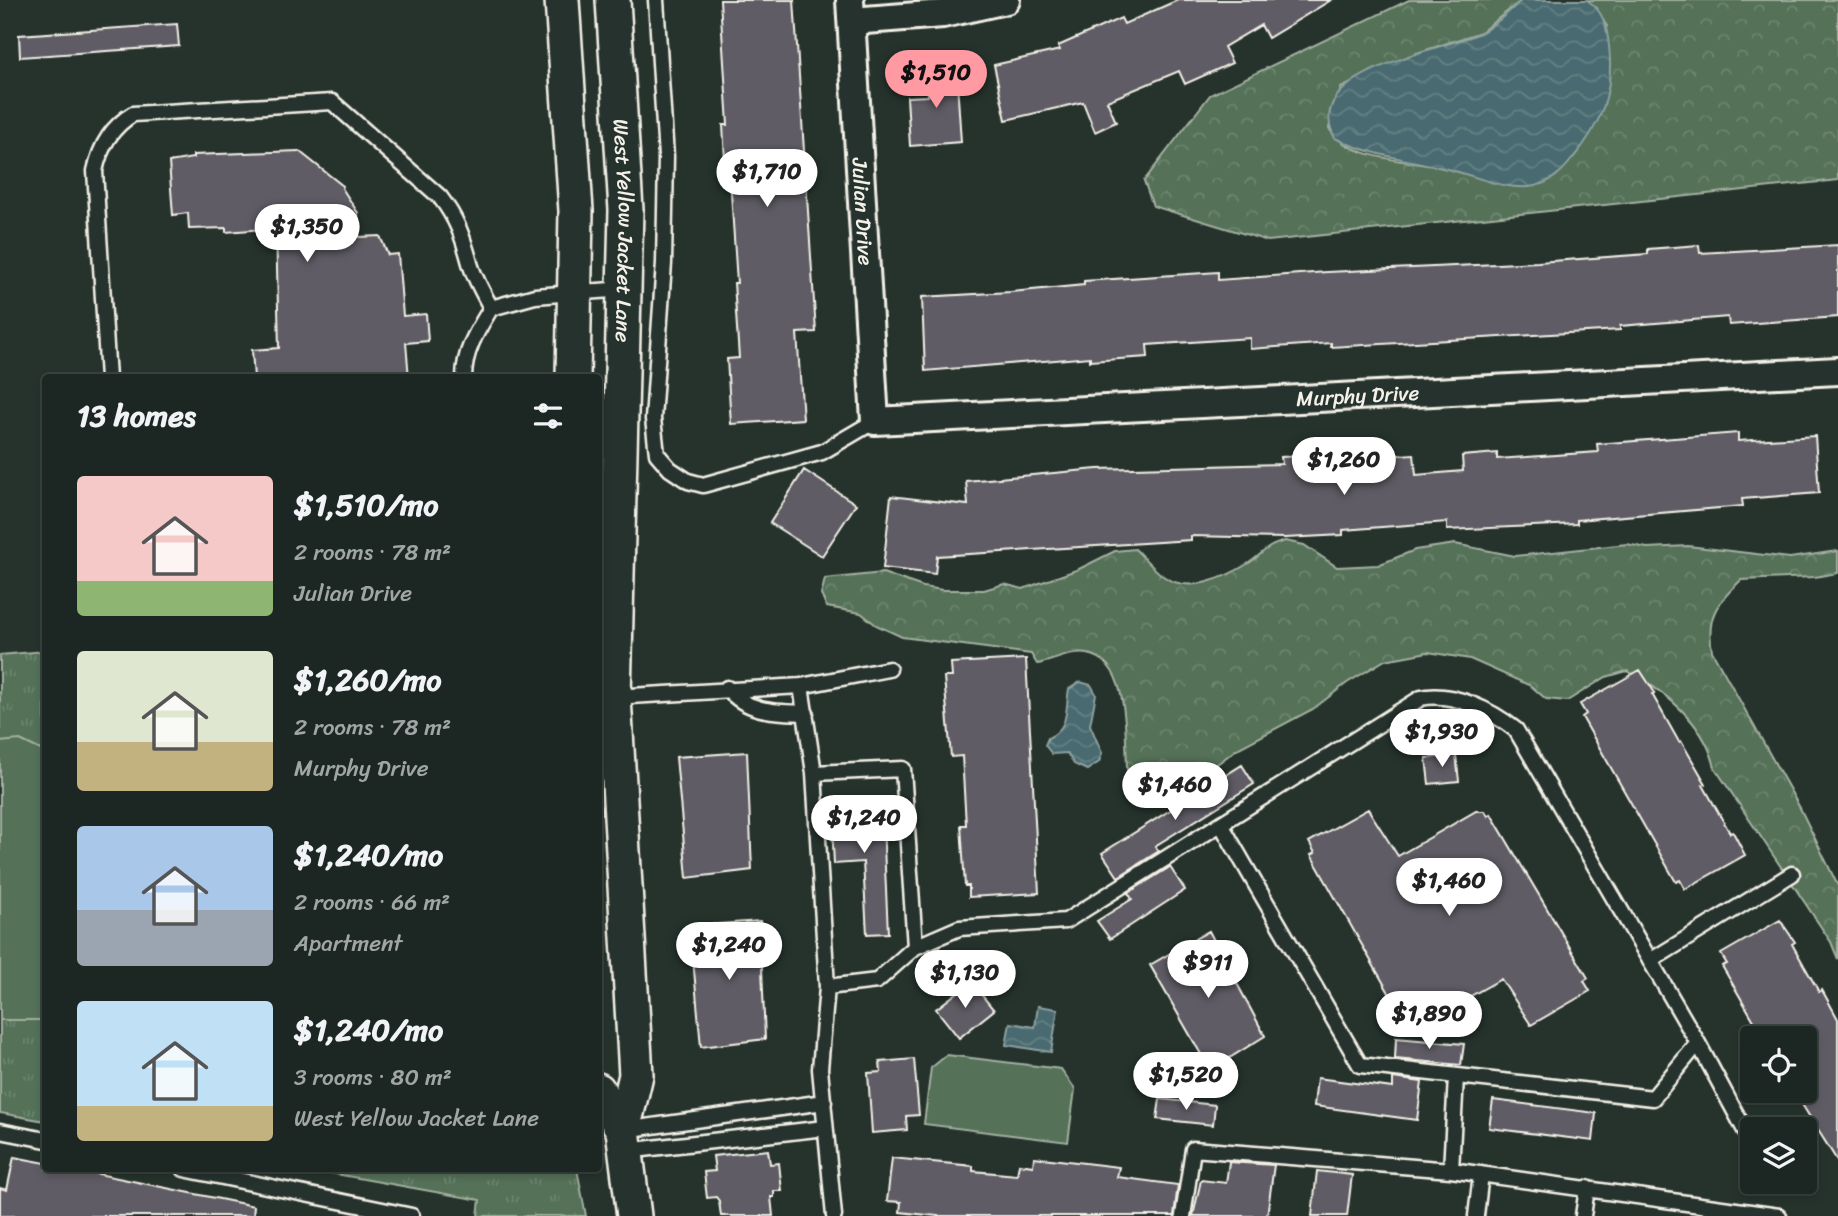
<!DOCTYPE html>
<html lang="en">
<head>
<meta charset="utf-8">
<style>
  :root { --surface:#1c2622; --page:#29322f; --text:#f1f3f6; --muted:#a0a5a5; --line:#3a4340; --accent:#ff9aa2 }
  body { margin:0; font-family:Sriracha,sans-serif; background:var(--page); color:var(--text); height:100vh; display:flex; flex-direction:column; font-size:26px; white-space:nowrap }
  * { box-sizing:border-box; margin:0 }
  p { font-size:23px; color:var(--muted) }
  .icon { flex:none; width:38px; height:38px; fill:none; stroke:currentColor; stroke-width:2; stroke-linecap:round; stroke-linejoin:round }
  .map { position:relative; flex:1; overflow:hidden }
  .drawer { position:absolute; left:42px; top:374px; width:560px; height:798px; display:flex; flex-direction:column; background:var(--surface); border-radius:7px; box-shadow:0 4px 10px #0003,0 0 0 2px var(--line) }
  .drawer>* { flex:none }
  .fabs { position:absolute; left:1740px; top:1026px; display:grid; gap:14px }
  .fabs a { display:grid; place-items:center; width:77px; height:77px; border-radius:7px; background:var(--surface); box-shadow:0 4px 10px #0003,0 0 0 2px var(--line); font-size:35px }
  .price { position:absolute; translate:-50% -60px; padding:0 16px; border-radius:24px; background:#fff; color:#222; font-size:23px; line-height:46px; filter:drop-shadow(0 2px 4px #0008) }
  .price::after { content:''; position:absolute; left:50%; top:42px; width:21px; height:16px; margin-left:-10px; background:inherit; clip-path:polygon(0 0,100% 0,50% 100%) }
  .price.selected { background:var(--accent); color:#111 }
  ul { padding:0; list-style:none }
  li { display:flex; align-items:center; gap:21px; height:175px; padding:0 35px }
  li span { display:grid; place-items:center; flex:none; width:196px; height:140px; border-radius:7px; color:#555 }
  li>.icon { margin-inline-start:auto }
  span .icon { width:84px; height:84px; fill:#fffc; stroke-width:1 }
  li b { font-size:30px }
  h2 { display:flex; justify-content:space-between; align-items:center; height:84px; padding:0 35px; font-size:30px }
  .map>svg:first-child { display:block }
  .forest { fill:url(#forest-crowns); stroke:#a4b1a0; stroke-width:2 }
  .park { fill:url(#park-tufts); stroke:#a4b1a0; stroke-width:2 }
  .pitch { fill:#547158; stroke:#a4b1a0; stroke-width:2 }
  .water { fill:url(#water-waves); stroke:#8da1a0; stroke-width:2 }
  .building { fill:#5f5b65; stroke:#f4f1e8; stroke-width:2 }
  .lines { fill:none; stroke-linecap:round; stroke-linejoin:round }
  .service-casing { stroke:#f4f1e8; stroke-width:19 }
  .minor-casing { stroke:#f4f1e8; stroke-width:32 }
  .tertiary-casing { stroke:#f4f1e8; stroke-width:38 }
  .service { stroke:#26332d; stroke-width:14 }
  .minor { stroke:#26332d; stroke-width:26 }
  .tertiary { stroke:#26332d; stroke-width:33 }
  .labels { text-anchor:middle; stroke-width:5; stroke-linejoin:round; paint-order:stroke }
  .street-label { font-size:21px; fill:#f4f1e8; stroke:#26332d }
</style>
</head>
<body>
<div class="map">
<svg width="1838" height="1216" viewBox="0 0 1838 1216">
  <defs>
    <pattern id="forest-crowns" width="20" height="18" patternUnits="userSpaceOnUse" patternTransform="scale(1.75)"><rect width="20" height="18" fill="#547158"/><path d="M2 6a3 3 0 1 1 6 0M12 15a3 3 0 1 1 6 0" fill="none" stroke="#6d8670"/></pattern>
    <pattern id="park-tufts" width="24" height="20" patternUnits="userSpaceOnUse" patternTransform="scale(1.75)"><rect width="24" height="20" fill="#547158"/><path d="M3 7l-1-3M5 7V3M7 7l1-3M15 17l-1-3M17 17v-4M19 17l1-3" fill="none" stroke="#6d8670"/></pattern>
    <pattern id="water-waves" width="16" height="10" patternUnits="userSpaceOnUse" patternTransform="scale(1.75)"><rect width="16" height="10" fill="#496b70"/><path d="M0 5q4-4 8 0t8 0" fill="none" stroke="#648184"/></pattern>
  </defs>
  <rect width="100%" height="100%" fill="#26332d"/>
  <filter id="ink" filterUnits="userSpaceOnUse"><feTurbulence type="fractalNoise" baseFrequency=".0143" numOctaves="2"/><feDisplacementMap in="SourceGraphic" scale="14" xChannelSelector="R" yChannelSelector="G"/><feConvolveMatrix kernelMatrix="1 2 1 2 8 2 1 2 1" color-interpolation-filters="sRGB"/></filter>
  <g filter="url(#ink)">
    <path class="forest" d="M1409 0H1522L1481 32 1411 55 1341 88 1329 128C1346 160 1415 161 1448 169 1469 174 1490 180 1511 186L1607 26 1587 0H1838V180L1268 241 1153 206 1144 181 1210 95Z
      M1285 541 1304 545 1337 567 1378 565 1415 550 1455 544 1515 556 1627 544 1647 548 1688 546 1790 558 1838 551V573L1815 577 1741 580C1716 605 1706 616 1712 651L1800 808 1838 886V959L1831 942 1715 768C1705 723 1666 692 1627 671L1606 677 1567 701 1546 699 1531 686 1470 659 1428 652 1385 660 1347 683 1313 709 1237 749 1204 774 1145 800 1129 791C1122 752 1138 645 1074 654 1062 655 1050 662 1037 664L1031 654 902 637 876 625 861 613 827 607 821 595 825 579 883 573 923 587 943 590H984L1004 584 1023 589 1079 569 1115 551 1135 549C1144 558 1153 568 1163 576 1188 595 1225 578 1249 563 1265 552 1264 547 1285 541Z"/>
    <path class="park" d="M45 651V1121L0 1113V655Z
      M308 1169H577L586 1216H478L480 1200Z"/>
    <path class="pitch" d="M20 740 45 752V1020H0V742Z
      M947 1055 1061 1069 1075 1089 1068 1142 924 1124 931 1068Z"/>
    <path class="water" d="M1522 0H1587C1604 11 1607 28 1609 46 1614 90 1602 124 1573 158 1563 171 1552 182 1535 186 1507 192 1474 175 1447 169 1408 159 1371 156 1335 138 1299 72 1440 51 1480 33 1496 25 1509 11 1522 0Z
      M1080 682 1091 685 1096 694 1090 725 1102 753 1099 762 1087 770 1074 764 1067 753 1052 754 1045 745 1048 738C1070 728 1065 710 1069 689Z
      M1038 1006 1058 1009 1051 1052 1006 1045 1010 1023 1035 1027Z"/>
    <path class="building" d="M720 0H794L816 332 797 333 803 419 731 424 727 359 739 358 734 283H737L730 177H726L723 125H728Z
      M1178 0H1331L1268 38 1261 25 1224 47 1232 63 1185 84 1179 71 1107 101 1116 122 1095 132 1083 102 1006 120 994 65 1060 50 1058 46 1121 18 1124 24Z
      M177 24 179 46 20 57 19 35Z
      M956 67 961 142 910 146 907 97 928 96 926 69Z
      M299 151 343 186 342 188 358 213 359 237 380 236 388 255 398 254 403 316 426 314 428 341 406 343 409 378H254L252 350 279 348 276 228 226 232V228L189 229 188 213 173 215 169 162 193 158V155Z
      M1699 245 1700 253 1838 245V317L1729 325 1728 317 1620 326V330L1331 347V343L1250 349V338L1147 345 1148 357 1090 361V357L925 371 922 297 1011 292 1084 285V281L1218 272V280L1327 272 1538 262 1648 254V249Z
      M1738 433V441L1815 436 1819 493 1742 499 1743 506 1577 520V524L1447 530V522L1343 530V535L1285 538 1191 536V540L937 556 935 574 883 568 891 496 968 505 966 481 1097 469 1282 464 1281 457 1339 454V459L1414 454 1416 475 1463 471 1462 456 1497 453V459L1598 452 1597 444Z
      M804 470 856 504 822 556 770 523Z
      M1026 659 1039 893 969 897V886H965L961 825H966L962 756 951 757 944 677H952L951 663Z
      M1640 670 1655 693 1652 694 1679 742 1681 741 1706 784 1703 785 1730 833 1733 832 1745 855 1685 889 1680 880 1676 882 1582 717 1586 714 1580 704Z
      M747 752 752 870 687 878 676 757Z
      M1456 755 1459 781 1429 784 1426 758Z
      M1242 765 1254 784 1155 846 1159 851 1118 877 1102 853Z
      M882 802 888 933 867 934 863 862 834 864 831 805Z
      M1368 809 1398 856 1476 811H1485L1488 816 1491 814 1588 978 1584 981 1590 991 1531 1025 1501 979 1410 1030 1311 855 1315 853 1309 842Z
      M1170 867 1185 890 1110 939 1097 921 1132 899 1128 893Z
      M1780 920 1795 942 1792 944 1819 992 1822 990 1838 1019V1162L1793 1090H1804V1038H1764L1722 966 1727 964 1721 954Z
      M760 921 765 1039 701 1047 690 926Z
      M1209 931 1265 1036 1210 1070 1150 965Z
      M971 982 994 1010 959 1038 936 1009Z
      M1396 1038 1464 1044 1461 1065 1395 1059Z
      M914 1059 919 1115 906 1116 907 1130 872 1133 868 1073 881 1072 880 1062Z
      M1317 1078 1393 1088V1078L1422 1082 1417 1120 1314 1106Z
      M1160 1099 1215 1105 1213 1125 1157 1119Z
      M1493 1100 1596 1113 1593 1141 1489 1128Z
      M768 1150 770 1164 779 1163 782 1191H774V1197H771L773 1216H721L719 1201 716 1197 707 1198 704 1172 715 1171 713 1156Z
      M14 1157 46 1163V1169H74L254 1206 253 1216H0V1188L7 1190Z
      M1034 1157 1119 1167 1117 1177 1178 1185 1174 1216H937L900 1212 901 1202 887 1201 892 1158 973 1166V1171L1017 1175 1019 1164 1033 1166Z
      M1229 1162 1274 1165 1267 1216H1193L1201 1180 1226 1183Z
      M1317 1171 1352 1175 1347 1216H1312Z"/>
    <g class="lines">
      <defs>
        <path id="service" d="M656 0 666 157 664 263 653 419 657 454 670 469 688 481 703 485 822 452 875 421
          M108 378 95 171C100 147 111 127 133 114L332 102 440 197C457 219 463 237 470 263 474 278 484 294 491 308
          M464 378C464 351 477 331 491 308L535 296 624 289
          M801 686 814 773 827 987 820 1069 834 1216
          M727 688C747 713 776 712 806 713
          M613 697 801 686 889 669
          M814 773 903 769 915 947
          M1650 961 1792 874
          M827 987 877 981 915 947 959 928 1066 921 1421 698C1452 691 1491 710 1516 730L1698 1043 1653 1098 1360 1065 1222 826
          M1698 1043 1748 1136
          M624 1130 824 1102
          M0 1131 46 1140
          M626 1151 825 1128
          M184 1169 412 1216
          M1451 1170 1456 1077
          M1183 1216 1193 1149 1451 1170 1779 1216
          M1476 1216 1481 1174
          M1583 1216 1587 1188"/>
        <g id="minor">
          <path id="s1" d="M850 0 875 421 1838 371"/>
          <path d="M852 21 943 14 1006 0"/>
        </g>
        <g id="tertiary">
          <path d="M562 0 576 211 573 378"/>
          <path id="s2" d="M613 0 626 210 614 697 636 1075 623 1130 634 1216"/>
          <path d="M598 1090 623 1130"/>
        </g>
      </defs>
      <use href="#service" class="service-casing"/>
      <use href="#minor" class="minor-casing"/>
      <use href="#tertiary" class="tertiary-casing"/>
      <use href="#service" class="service"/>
      <use href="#minor" class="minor"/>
      <use href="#tertiary" class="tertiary"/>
    </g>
  </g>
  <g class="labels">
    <g class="street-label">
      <text dy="7" stroke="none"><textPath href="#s1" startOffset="212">Julian Drive</textPath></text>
      <text dy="7" stroke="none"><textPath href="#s2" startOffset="231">West Yellow Jacket Lane</textPath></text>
      <text dy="7" stroke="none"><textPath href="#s1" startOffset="905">Murphy Drive</textPath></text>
    </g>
  </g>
</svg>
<div class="fabs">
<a><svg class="icon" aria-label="locate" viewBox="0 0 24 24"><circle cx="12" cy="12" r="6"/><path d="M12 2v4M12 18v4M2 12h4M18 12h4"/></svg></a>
<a><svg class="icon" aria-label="layers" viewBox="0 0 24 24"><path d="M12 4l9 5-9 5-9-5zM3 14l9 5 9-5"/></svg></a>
</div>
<b class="price selected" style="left:936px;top:110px">$1,510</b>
<b class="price" style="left:767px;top:209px">$1,710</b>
<b class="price" style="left:307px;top:264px">$1,350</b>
<b class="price" style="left:1344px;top:497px">$1,260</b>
<b class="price" style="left:1442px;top:769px">$1,930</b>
<b class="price" style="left:1175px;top:822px">$1,460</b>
<b class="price" style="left:864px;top:855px">$1,240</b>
<b class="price" style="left:1449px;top:918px">$1,460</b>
<b class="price" style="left:729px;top:982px">$1,240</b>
<b class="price" style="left:1208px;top:1000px">$911</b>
<b class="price" style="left:965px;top:1010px">$1,130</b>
<b class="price" style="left:1429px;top:1051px">$1,890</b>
<b class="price" style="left:1186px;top:1112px">$1,520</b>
<section class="drawer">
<h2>13 homes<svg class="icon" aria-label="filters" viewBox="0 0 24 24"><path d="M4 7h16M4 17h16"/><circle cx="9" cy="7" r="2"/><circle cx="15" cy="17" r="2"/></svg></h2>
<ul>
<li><span style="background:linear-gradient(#f6c9c9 75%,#8fb573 0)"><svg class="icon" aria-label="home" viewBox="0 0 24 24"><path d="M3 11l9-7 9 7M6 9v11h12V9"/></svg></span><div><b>$1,510/mo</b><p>2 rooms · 78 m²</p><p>Julian Drive</p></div></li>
<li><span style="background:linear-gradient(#dfe7d0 65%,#c2b280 0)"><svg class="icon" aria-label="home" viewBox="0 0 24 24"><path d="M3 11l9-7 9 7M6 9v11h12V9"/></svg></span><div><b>$1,260/mo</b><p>2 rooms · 78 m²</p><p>Murphy Drive</p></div></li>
<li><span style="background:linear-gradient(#a9c7e8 60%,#9aa5b1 0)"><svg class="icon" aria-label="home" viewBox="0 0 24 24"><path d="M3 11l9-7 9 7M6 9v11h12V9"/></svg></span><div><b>$1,240/mo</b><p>2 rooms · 66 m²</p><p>Apartment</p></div></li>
<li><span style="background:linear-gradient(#bfe0f5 75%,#c2b280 0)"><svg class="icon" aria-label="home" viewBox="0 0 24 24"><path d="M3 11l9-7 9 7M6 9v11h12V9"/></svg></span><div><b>$1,240/mo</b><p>3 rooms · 80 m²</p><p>West Yellow Jacket Lane</p></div></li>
</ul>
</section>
</div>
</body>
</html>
